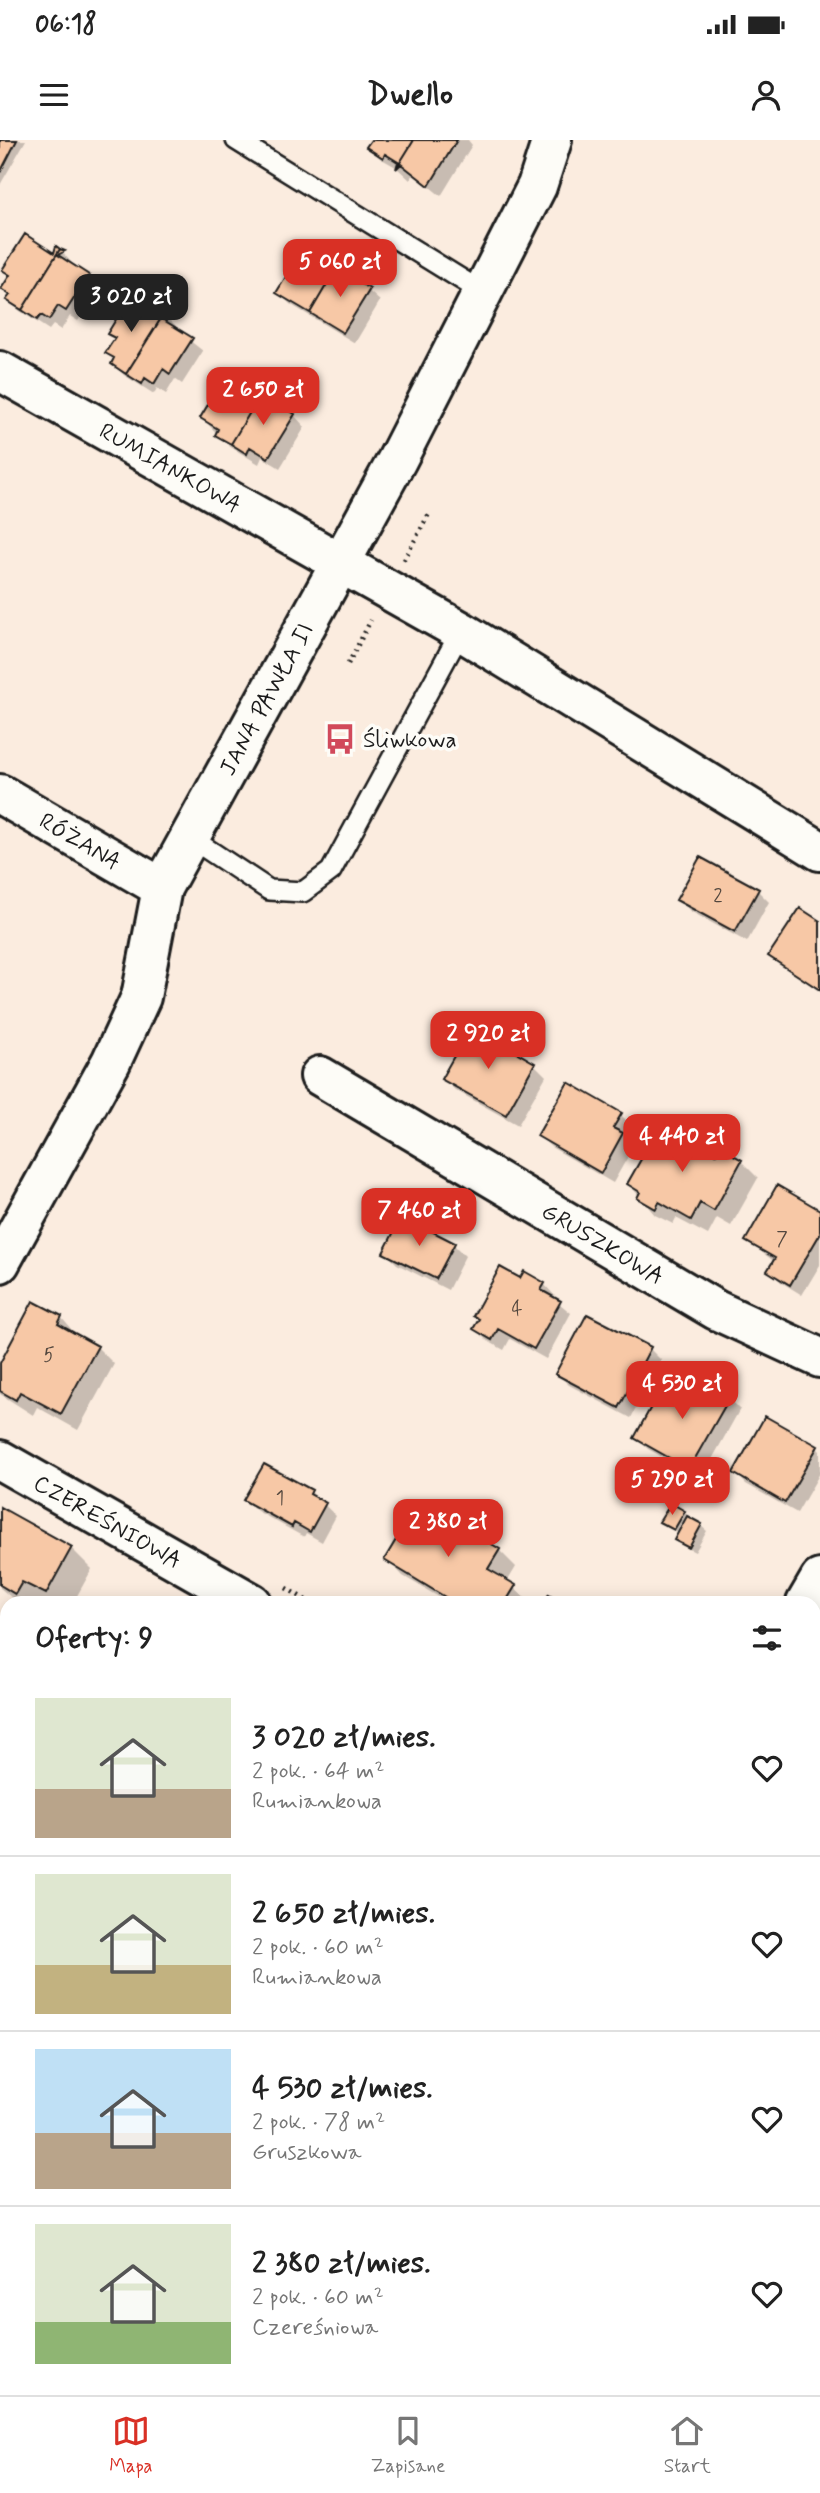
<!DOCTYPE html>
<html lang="pl">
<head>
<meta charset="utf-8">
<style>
  :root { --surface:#fff; --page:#f6f6f6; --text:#222; --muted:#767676; --line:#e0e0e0; --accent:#d93025 }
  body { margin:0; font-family:Mynerve,sans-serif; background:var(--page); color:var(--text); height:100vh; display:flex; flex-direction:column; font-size:26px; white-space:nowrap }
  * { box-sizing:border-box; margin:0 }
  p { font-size:23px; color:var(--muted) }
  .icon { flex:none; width:38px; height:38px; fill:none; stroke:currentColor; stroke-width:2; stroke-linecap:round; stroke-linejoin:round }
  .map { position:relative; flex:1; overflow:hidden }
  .panel { position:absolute; left:0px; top:1456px; width:821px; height:800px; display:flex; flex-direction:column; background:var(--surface); border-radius:21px 21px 0 0; box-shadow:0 4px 18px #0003 }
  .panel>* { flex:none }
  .price { position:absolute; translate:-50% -60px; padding:0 16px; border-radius:14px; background:var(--accent); color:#fff; font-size:23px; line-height:46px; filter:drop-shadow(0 2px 4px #0008) }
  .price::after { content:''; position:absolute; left:50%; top:42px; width:21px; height:16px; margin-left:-10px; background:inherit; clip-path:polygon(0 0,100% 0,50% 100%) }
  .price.current { background:#222; color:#fff }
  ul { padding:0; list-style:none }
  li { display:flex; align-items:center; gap:21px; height:175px; padding:0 35px }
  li+li { border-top:2px solid var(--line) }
  li span { display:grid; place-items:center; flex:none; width:196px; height:140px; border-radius:0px; color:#555 }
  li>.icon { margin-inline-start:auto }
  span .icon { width:84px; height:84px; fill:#fffc; stroke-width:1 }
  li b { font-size:30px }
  h2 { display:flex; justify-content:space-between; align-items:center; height:84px; padding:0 35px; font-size:30px }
  .status { display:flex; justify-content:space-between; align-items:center; height:49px; padding:0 35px; background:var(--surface); direction:ltr }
  .status svg { height:19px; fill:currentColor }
  header { display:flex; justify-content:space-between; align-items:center; height:91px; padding:0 35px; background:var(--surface); font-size:32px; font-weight:700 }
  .menu { display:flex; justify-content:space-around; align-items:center; height:98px; border-top:2px solid var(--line); background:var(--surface); font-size:19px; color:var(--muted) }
  .menu a { display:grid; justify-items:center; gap:4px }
  .menu .current { color:var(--accent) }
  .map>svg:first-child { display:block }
  .shadow { fill:#0003 }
  .building { fill:#f7c8a6; stroke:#1c1c1c; stroke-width:2 }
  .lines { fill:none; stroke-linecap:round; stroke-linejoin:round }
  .lane-casing { stroke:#1c1c1c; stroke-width:24 }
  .street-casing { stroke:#1c1c1c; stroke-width:44 }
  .path { stroke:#1c1c1c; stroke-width:4.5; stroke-dasharray:2 5; stroke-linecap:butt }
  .lane { stroke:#fdfcf7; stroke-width:19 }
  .street { stroke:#fdfcf7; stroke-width:38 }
  .labels { text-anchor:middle; stroke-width:7; stroke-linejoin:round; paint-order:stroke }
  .number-label { font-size:19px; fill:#53473e }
  .street-label { font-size:23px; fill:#1c1c1c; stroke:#fdfcf7 }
  .poi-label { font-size:23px; fill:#1c1c1c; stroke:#fdfcf7; text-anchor:start }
</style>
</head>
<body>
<div class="status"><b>06:18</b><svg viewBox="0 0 49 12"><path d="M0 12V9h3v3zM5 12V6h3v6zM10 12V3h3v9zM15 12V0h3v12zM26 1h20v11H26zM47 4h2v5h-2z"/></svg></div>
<header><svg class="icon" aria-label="menu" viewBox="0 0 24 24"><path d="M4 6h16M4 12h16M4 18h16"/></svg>Dwello<svg class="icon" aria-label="person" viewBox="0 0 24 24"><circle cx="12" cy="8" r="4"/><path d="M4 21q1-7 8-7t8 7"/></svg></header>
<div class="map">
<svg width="820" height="2255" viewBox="0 0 820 2255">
  <rect width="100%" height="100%" fill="#fbecdf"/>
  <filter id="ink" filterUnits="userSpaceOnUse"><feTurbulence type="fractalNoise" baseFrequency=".0143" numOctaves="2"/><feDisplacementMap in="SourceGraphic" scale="14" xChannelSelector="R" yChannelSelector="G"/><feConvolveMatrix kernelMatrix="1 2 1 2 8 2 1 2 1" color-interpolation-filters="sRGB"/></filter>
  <g filter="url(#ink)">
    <path class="shadow" d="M0 0H26L0 45Z
      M373 0H468L472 5 441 56 414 34 410 40 396 27 380 18 368 7Z
      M61 111 72 123 70 125 99 147 78 181 70 176 61 190 53 185 49 190 20 171 8 160 11 156 3 149Z
      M320 121 355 133 366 144 364 147 380 161 355 203 290 164 279 153Z
      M163 173 176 186 175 189 203 211 182 244 175 239 166 254 157 248 154 254 124 235 113 224 115 220 107 213 116 200 109 193 159 178Z
      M294 275 305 287 280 328 262 317 259 324 229 306 202 278Z
      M701 719 758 751 769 762 747 802 690 771 679 759Z
      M820 784V852L770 815Z
      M534 924 546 936 518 985 455 950 443 938Z
      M569 944 621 975 632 986 625 998 634 1006 613 1043 551 1007 539 996Z
      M720 1010 741 1021 758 1038 731 1086 717 1078 708 1095 676 1078 673 1084 655 1075 629 1044 716 1016Z
      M820 1072V1125L802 1155 781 1142 769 1131 775 1122 747 1101Z
      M454 1105 465 1116 448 1150 397 1124 385 1112Z
      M521 1140 544 1144 555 1156 554 1159 571 1173 546 1219 510 1199 504 1210 486 1200 475 1188Z
      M61 1177 77 1196 97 1207 114 1224 78 1290 37 1267 33 1275 0 1254V1226Z
      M650 1209 661 1220 631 1278 569 1245 557 1234Z
      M729 1258 740 1269 701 1339 648 1309 636 1298Z
      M816 1307 820 1311V1333L797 1373 746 1344 735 1332Z
      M264 1326 311 1352 336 1376 322 1402 306 1393 304 1397 257 1371 245 1360Z
      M0 1369 71 1408 92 1429 73 1463H18L0 1448Z
      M684 1372 707 1391 695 1412 681 1405 676 1399 679 1394 662 1381Z
      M499 1410 516 1427 507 1442 531 1463H449L403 1436 387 1419Z
      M814 1624 820 1627V1685L814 1682Z
      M449 2249H516L512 2255H445Z"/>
    <path class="building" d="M0 0H17L0 33Z
      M371 0H414L396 29 398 22 385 14 383 18 366 7Z
      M414 0H457L429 46 401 24 396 29Z
      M25 94 54 113 56 106 60 109 22 170 6 160 10 155 1 149 10 135 2 130Z
      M60 109 65 111 58 115 89 135 66 171 58 166 49 180 41 175 37 180 22 170Z
      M303 109 320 119 324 112 340 122 310 173 276 153Z
      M340 122 356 131 352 138 370 149 343 193 310 173Z
      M129 158 159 176 160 169 165 172 126 234 111 224 114 218 105 213 115 198 107 194Z
      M165 172 169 175 162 179 193 198 170 234 163 229 154 244 145 238 142 244 126 234Z
      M227 233 261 254 231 304 215 295 218 289 200 278Z
      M261 254 295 274 268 318 250 307 247 314 231 304Z
      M700 717 759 749 735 792 676 760Z
      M800 768 820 781V850L768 816Z
      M471 886 535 923 506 975 441 939Z
      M568 942 622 973 613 988 623 993 601 1033 537 996Z
      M661 984 716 1014 719 1007 742 1020 714 1071 700 1063 691 1080 659 1062 656 1069 637 1058 640 1052 627 1044Z
      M777 1045 820 1070V1094L790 1145 767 1131 775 1118 745 1101Z
      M402 1076 455 1103 436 1139 383 1113Z
      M500 1127 520 1138 524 1131 545 1143 541 1150 561 1161 534 1209 498 1189 492 1200 473 1189 479 1179 473 1176Z
      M33 1161 62 1176 58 1184 98 1206 61 1274 20 1252 16 1260 0 1251V1223Z
      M587 1174 651 1207 619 1268 555 1234Z
      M693 1236 730 1257 689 1329 634 1298 663 1245 682 1256Z
      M765 1276 818 1306 785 1363 733 1333Z
      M264 1324 312 1350 310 1354 326 1363 310 1392 294 1383 292 1387 243 1360Z
      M419 1361 500 1409 488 1429 516 1445 505 1463H455L384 1420Z
      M671 1363 685 1371 674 1390 659 1382Z
      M0 1367 72 1407 46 1454 22 1442 15 1454 0 1445Z
      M687 1376 702 1384 689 1408 674 1400Z
      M549 1454 564 1463H544Z
      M814 1622 820 1625V1681L814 1678Z
      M447 2249H502L512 2255H443Z"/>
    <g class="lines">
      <defs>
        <path id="lane" d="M236 0 482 152
          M189 697 269 750 303 752 331 731 461 491"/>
        <g id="street">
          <path id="s1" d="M0 231 461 491 820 711"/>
          <path id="s2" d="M0 654 162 748"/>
          <path id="s3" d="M320 936 716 1170 820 1218"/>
          <path id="s4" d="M0 1123 111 922 141 857 162 748 397 320 537 46 552 0"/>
          <path id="s5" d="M0 1320 252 1463"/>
          <path d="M806 1463 820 1439"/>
          <path d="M814 1784 820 1787"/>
          <path d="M0 1894 7 1898"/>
          <path d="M365 2255 366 2249"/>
        </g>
      </defs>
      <use href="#lane" class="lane-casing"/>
      <use href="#street" class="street-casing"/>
      <path class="path" d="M404 420 430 372
        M348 524 371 480
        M286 1448 311 1463"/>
      <use href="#lane" class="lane"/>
      <use href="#street" class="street"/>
    </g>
  </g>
  <defs>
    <symbol id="bus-bare" viewBox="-9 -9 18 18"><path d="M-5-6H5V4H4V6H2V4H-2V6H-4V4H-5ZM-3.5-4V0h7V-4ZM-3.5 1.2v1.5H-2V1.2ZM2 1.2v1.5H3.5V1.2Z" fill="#d1495b" stroke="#fdfcf7" stroke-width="2.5" paint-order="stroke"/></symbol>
  </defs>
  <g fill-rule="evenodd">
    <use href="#bus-bare" x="318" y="577" width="44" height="44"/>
  </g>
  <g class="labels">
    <g class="number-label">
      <text x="718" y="762">2</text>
      <text x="782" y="1105">7</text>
      <text x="517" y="1175">4</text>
      <text x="49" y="1221">5</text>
      <text x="280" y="1364">1</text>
    </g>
    <g class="street-label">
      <text dy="8" stroke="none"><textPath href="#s1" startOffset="196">RUMIANKOWA</textPath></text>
      <text dy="8" stroke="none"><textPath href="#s4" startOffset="628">JANA PAWŁA II</textPath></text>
      <text dy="8" stroke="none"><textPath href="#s2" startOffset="93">RÓŻANA</textPath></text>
      <text dy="8" stroke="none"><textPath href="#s3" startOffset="329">GRUSZKOWA</textPath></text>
      <text dy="8" stroke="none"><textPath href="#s5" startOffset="124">CZEREŚNIOWA</textPath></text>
    </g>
    <g class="poi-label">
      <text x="363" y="607">Śliwkowa</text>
    </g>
  </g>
</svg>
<b class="price" style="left:340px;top:159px">5 060 zł</b>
<b class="price current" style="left:131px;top:194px">3 020 zł</b>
<b class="price" style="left:263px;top:287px">2 650 zł</b>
<b class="price" style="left:488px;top:931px">2 920 zł</b>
<b class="price" style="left:682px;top:1034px">4 440 zł</b>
<b class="price" style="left:419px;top:1108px">7 460 zł</b>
<b class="price" style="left:682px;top:1281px">4 530 zł</b>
<b class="price" style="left:672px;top:1377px">5 290 zł</b>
<b class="price" style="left:448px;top:1419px">2 380 zł</b>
<section class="panel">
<h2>Oferty: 9<svg class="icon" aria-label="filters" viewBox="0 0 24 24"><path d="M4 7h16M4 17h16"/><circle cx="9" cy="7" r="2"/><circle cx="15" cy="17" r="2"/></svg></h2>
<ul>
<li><span style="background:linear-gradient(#dfe7d0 65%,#b9a48a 0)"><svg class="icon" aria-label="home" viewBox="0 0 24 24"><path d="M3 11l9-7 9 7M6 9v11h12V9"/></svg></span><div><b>3 020 zł/mies.</b><p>2 pok. · 64 m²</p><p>Rumiankowa</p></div><svg class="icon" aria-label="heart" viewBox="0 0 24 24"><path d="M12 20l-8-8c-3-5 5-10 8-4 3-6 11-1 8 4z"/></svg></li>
<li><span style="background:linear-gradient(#dfe7d0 65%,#c2b280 0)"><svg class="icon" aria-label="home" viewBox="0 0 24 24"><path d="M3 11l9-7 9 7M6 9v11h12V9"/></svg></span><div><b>2 650 zł/mies.</b><p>2 pok. · 60 m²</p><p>Rumiankowa</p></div><svg class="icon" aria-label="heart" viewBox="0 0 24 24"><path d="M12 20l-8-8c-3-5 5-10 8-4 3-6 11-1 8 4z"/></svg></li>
<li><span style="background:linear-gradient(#bfe0f5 60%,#b9a48a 0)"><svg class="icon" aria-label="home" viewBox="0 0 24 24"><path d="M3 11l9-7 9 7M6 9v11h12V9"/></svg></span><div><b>4 530 zł/mies.</b><p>2 pok. · 78 m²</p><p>Gruszkowa</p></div><svg class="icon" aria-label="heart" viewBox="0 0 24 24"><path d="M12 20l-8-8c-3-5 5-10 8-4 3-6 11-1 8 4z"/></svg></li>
<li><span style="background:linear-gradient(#dfe7d0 70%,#8fb573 0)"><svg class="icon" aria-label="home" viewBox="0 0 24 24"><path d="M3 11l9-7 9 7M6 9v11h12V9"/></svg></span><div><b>2 380 zł/mies.</b><p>2 pok. · 60 m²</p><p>Czereśniowa</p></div><svg class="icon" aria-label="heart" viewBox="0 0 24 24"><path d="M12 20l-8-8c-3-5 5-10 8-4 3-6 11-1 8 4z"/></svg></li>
</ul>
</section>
</div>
<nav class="menu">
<a class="current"><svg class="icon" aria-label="map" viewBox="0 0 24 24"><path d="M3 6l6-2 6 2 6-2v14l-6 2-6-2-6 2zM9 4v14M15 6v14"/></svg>Mapa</a>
<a><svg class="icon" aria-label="saved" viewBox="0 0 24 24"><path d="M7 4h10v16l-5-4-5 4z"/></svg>Zapisane</a>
<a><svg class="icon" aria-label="home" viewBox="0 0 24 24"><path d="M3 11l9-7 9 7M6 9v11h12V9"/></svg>Start</a>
</nav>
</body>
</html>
